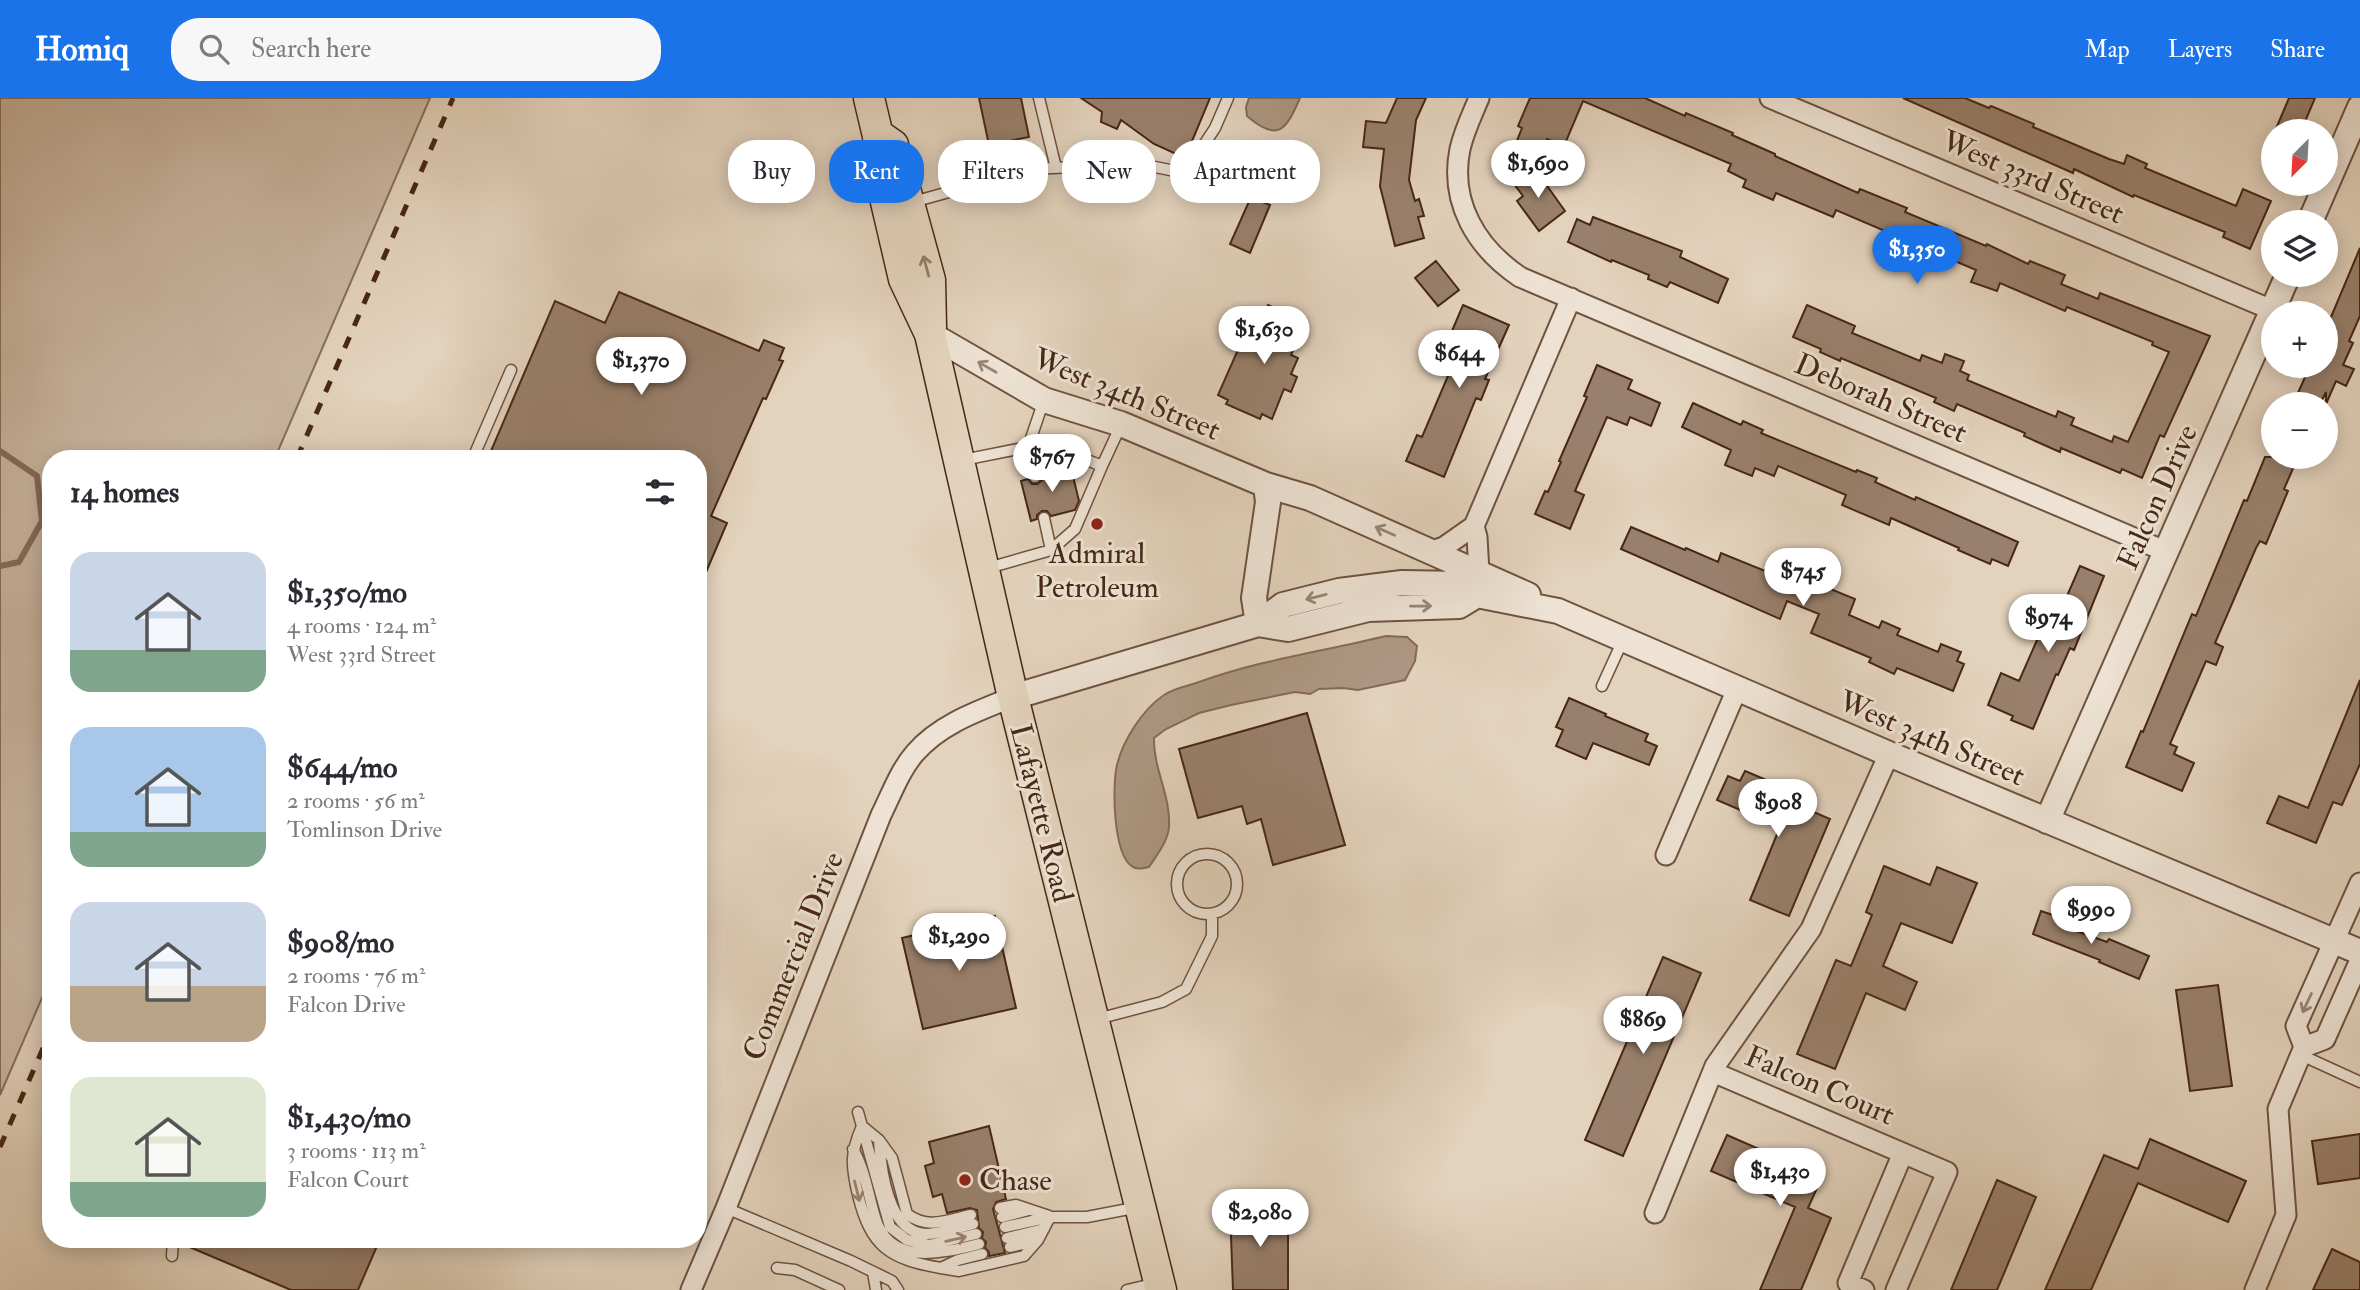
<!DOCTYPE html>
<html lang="en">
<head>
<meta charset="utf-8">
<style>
  :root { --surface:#fff; --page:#f7f7f7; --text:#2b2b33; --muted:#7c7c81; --accent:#1a73e8 }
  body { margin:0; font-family:"IM FELL Double Pica",serif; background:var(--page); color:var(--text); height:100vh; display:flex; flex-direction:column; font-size:26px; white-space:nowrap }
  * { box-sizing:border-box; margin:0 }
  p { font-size:23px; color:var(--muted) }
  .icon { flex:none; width:38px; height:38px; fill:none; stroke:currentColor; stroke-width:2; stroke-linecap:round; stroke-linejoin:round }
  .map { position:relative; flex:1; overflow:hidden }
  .drawer { position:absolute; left:42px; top:352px; width:665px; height:798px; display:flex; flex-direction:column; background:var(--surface); border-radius:28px; box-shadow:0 4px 18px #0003 }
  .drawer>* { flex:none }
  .banner { position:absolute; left:728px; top:42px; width:665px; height:63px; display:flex; gap:14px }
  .needle { width:46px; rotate:204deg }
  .buttons { position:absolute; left:2261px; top:21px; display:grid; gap:14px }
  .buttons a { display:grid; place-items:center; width:77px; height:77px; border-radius:50%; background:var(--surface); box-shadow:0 4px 18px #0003; font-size:35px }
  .price { position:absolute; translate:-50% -60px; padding:0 16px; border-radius:24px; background:#fff; color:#222; font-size:23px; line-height:46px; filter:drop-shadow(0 2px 4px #0008) }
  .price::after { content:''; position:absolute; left:50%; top:42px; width:21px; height:16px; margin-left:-10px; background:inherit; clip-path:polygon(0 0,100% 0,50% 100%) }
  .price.current { background:var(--accent); color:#fff }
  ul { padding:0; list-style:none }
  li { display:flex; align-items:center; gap:21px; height:175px; padding:0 28px }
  li span { display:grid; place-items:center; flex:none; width:196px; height:140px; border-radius:21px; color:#555 }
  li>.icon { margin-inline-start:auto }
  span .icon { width:84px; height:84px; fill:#fffc; stroke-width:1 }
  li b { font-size:30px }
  h2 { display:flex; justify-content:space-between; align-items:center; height:84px; padding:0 28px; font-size:30px }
  .chip { padding:0 24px; border-radius:28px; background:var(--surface); box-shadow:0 4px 18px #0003; font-size:24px; line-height:63px }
  .chip.current { background:var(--accent); color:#fff }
  header { display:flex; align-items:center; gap:42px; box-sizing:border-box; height:98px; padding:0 35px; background:var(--accent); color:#fff }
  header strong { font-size:33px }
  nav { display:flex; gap:38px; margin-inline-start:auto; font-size:24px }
  .search { width:490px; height:63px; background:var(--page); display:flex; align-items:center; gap:18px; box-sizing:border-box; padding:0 24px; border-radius:28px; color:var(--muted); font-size:26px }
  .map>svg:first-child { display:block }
  .green { fill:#c9b5a0; stroke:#886e5b; stroke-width:2 }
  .water { fill:#ae9884; stroke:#856b58; stroke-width:2 }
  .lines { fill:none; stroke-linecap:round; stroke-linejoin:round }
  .stream { stroke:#856b58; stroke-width:6 }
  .building { fill:#99806c; stroke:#482716; stroke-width:2 }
  .service-casing { stroke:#6f5240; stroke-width:13 }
  .minor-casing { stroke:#6f5240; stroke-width:23 }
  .tertiary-casing { stroke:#6f5240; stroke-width:28 }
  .primary-casing { stroke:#482716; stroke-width:33 }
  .service { stroke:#ede2d3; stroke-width:10 }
  .minor { stroke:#ede2d3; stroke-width:19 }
  .tertiary { stroke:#ede2d3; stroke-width:24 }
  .primary { stroke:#e3d2bc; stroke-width:30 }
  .rail { stroke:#482716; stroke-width:5; stroke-dasharray:12 12; stroke-linecap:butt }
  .oneway { stroke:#967c69 }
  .oneway2 { stroke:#9a8474 }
  .poi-dot { fill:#8f2418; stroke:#ede2d3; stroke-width:2.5 }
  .labels { text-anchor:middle; stroke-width:6; stroke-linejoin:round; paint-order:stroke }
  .street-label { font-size:30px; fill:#482716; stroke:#ede2d3 }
  .poi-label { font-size:30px; fill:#482716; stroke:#ede2d3 }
</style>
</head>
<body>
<header>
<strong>Homiq</strong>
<div class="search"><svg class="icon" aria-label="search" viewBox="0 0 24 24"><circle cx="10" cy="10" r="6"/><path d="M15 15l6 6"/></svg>Search here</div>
<nav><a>Map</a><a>Layers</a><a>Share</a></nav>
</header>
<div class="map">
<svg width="2360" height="1192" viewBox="0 0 2360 1192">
  <rect width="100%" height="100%" fill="#e3d2bc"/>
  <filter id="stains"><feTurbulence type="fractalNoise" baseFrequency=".00286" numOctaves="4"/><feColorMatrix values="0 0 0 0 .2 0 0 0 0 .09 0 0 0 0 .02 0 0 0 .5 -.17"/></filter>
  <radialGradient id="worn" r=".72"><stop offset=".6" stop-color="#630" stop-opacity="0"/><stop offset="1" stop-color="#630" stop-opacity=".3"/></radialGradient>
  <path class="green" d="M0 0H430L275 360H51V879L0 997Z"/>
  <path class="water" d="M1249 0H1300C1286 32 1278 45 1247 18L1246 9Z
    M1386 538 1407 539 1417 548 1415 563 1405 582 1358 592 1343 590 1319 591 1310 596 1295 594 1231 607 1199 615 1166 631 1154 640C1153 670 1171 698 1169 729 1168 743 1157 757 1149 769 1144 770 1139 772 1133 769 1113 758 1112 688 1117 667 1123 642 1143 611 1164 597 1174 590 1188 588 1199 584 1260 562 1324 553 1386 538Z"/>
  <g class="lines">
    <path class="stream" d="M0 353 37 378 42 423 19 464 0 468"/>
  </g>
  <path class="building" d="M979 0H1021L1029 39 989 47Z
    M1081 0H1210L1185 60 1154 46 1121 22 1117 31 1101 24 1102 14Z
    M1397 0H1426L1416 22 1409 82 1415 103 1419 101 1424 118 1418 119 1424 140 1395 148 1380 88 1384 51 1363 49 1366 23 1386 25Z
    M1530 0H1645L1685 18 1686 15 1733 35 1732 37 1775 56V58L1858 95 1860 91 1907 110 1905 114 1986 148 1987 146 2028 166 2030 163 2065 177 2061 186 2098 201 2100 195 2210 238 2164 339 2160 337 2142 380 2122 371 2120 375 2061 350 2060 354 2024 338 2025 335 1957 306 1954 313 1934 304 1936 300 1841 260 1840 263 1820 254 1821 251 1793 239 1807 207 1855 228 1852 235 1920 263 1922 257 1942 265 1945 256 1964 263 1960 273 1969 277 1967 282 2056 319 2058 313 2074 320 2071 327 2112 344 2114 338 2128 344 2169 254 2152 247 2153 244 2067 209 2065 213 2000 185 1997 193 1971 184 1976 172 1836 112 1833 119 1776 95 1773 102 1743 89 1746 82 1728 73 1731 66 1583 3 1564 48 1547 41 1539 60 1514 50 1522 30 1518 28Z
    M1903 0H1965L1989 10 1991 8 2034 26 2033 29 2109 61 2124 66 2127 57 2147 66 2145 70 2236 108 2243 91 2271 103 2250 151 2223 139 2225 134 2134 97 2133 99 2074 71 2073 75Z
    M2289 0H2315L2301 33H2275Z
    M1535 71 1565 113 1539 133 1517 103 1523 98 1514 86Z
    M1251 99 1270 107 1250 155 1230 146Z
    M1593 119 1682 153 1680 159 1728 181 1718 205 1670 184 1667 189 1648 181 1649 177 1612 162 1611 164 1568 144 1577 121 1590 127Z
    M2360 150V218L2349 243 2353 245 2343 267 2354 271 2346 288 2336 283 2326 306V294L2320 306H2293L2310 268H2326V231Z
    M1436 163 1459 192 1438 208 1415 180Z
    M619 194 759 253 764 242 784 250 779 262 783 263 766 301 763 300 711 418 727 425 698 493V360H488L555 203 605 225Z
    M1268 207 1305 224 1291 257 1298 260 1291 276 1297 279 1291 294 1284 291 1272 321 1262 316 1260 321 1226 306 1228 302 1218 297 1244 238 1253 242Z
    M1463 207 1509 227 1485 281 1489 282 1481 302 1476 300 1444 379 1406 363 1417 337 1422 339 1462 245 1449 240Z
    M1597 267 1632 282 1628 291 1660 305 1651 328 1630 319 1627 327 1607 319 1575 393 1584 397 1570 431 1535 416 1545 393 1548 394 1561 364 1559 363 1587 299 1584 298Z
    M1693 305 1741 327 1743 323 1763 332 1761 335 1856 374 1857 372 1877 380 1875 384 1915 402 1916 399 2018 444 2008 468 1992 461 1990 466 1958 452 1959 450 1891 420 1889 427 1842 407 1846 397 1778 368 1774 378 1755 370 1752 378 1725 367 1731 352 1682 329Z
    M2265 359H2298L2284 391 2288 393 2266 446 2260 443 2256 450 2215 545 2223 549 2216 567 2206 563 2170 646 2177 649 2174 656 2194 665 2182 693 2126 669 2141 633 2143 634 2192 516 2196 518 2244 402 2247 403Z
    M1071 370 1079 403 1075 412 1051 418 1047 413H1042L1037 417V421L1031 423 1021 383 1028 381 1032 386H1037L1042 382V377Z
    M1631 429 1685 452 1686 450 1718 464 1721 455 1765 473 1766 470 1814 490 1816 485 1855 501 1849 517 1879 530 1882 523 1900 531 1897 537 1938 554 1941 546 1961 554 1957 563 1964 566 1953 593 1897 570 1894 576 1869 564 1871 560 1811 535 1819 516 1787 503 1780 521 1621 451Z
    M2080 468 2104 478 2074 552 2070 550 2058 577 2056 576 2033 631 2011 622 2013 618 1988 607 2001 575 2019 583 2048 517 2057 521Z
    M2360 582V666L2342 707 2333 704 2316 745 2267 725 2279 698 2308 710Z
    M1569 600 1606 616 1605 618 1648 636 1645 643 1657 648 1649 667 1593 645 1586 661 1556 648 1563 632 1556 629Z
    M1307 615 1345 747 1273 767 1261 721 1247 726 1242 708 1198 720 1179 651Z
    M1745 673 1776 686 1772 696 1830 721 1789 818 1750 802 1780 729 1717 702 1728 678 1740 683Z
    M1884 768 1930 787 1937 769 1977 785 1952 845 1901 825 1883 868 1917 884 1905 912 1866 895 1835 971 1797 956 1836 862 1851 868 1872 817 1866 814Z
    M2041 813 2068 822 2065 829 2107 844 2109 841 2149 858 2139 881 2099 864 2100 862 2033 836Z
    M995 818 1016 910 923 931 902 840Z
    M1663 859 1701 875 1623 1058 1585 1042Z
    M2218 887 2232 988 2190 993 2176 892Z
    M989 1028 1006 1101 996 1104 993 1111 1005 1155 989 1158V1154L985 1150 986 1144 982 1140 983 1134 979 1130 977 1112 970 1110 947 1115 942 1096 933 1099 925 1068 934 1065 929 1044Z
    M2360 1036V1080L2318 1086 2312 1043Z
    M1727 1037 1822 1079 1808 1110 1831 1120 1801 1192H1760L1795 1109 1711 1073Z
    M2150 1041 2246 1083 2228 1124 2138 1085 2091 1192H2045L2104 1057 2138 1071Z
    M1997 1082 2036 1099 1997 1192H1951Z
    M1230 1111H1288V1192H1233Z
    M180 1141H380L358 1192H291L180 1145Z
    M2332 1151 2360 1164V1192H2313Z"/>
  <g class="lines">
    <defs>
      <path id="service" d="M1039 0 1056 70
        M913 104 1031 71 1140 66 1175 73 1190 68 1215 30 1228 0
        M1044 302 1028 349 1047 346 1102 368 1121 327
        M473 360 511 272
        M963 362 1028 349 1035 379
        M1044 420 1051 452
        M988 470 1051 452 1075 431 1102 368
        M1602 588 1623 542
        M1177 786a30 30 0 1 1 60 0a30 30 0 1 1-60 0Z
        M1097 921 1162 904 1186 891 1212 838V816
        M2301 957 2360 984
        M858 1014 890 1129 907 1142 929 1147 976 1136
        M879 1043C881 1071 888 1135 926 1136 941 1136 958 1129 973 1126
        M853 1051C865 1072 868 1096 875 1119 889 1169 942 1155 979 1146
        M726 1110 851 1163 892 1183 898 1192
        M1000 1110 1016 1107 1049 1118
        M971 1117C947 1122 928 1132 907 1116L892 1060 879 1042 862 1028C850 1056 851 1067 858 1097 871 1149 889 1161 941 1170L958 1162 982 1156
        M1002 1119 1029 1112
        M1005 1129 1050 1119H1087L1139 1109
        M1007 1140 1044 1131
        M1010 1149 1038 1142
        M172 1158 173 1141
        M777 1170 795 1172 839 1192
        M941 1170 959 1173 1024 1158 1038 1142 1050 1119
        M873 1174 876 1192
        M1127 1192 1157 1185"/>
      <path id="minor" d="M1479 0C1472 17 1464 33 1460 51 1449 105 1477 150 1520 179L2167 454
        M1770 0 2272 212
        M1432 453 1444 449 1474 428
        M1479 474 1477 439 1474 428 1571 200
        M1666 757 1737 591
        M2360 785 2296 928 2304 949 2325 941 2360 862
        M1713 974 1947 1074 1896 1192
        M1655 1115 1715 968 1811 831 1889 656
        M691 1192 726 1110 881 717C891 697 900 672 915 655 940 626 978 613 1013 599
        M1864 1192 1848 1185 1903 1055
        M2255 1192 2286 1117 2278 1011 2304 949"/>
      <path id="tertiary" d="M2310 124 2360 9
        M930 236 1044 302 1121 326 1266 387 1310 400 1528 497
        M1258 526 1288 531 1368 511 1459 508 1477 497
        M1258 526 1254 500 1268 404 1266 387
        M1013 599 1258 526 1283 507 1339 493 1402 485 1463 486 1477 497 1558 513 1889 656 2360 854
        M2047 723 2288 177"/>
      <path id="primary" d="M869 0 878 38 880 78 904 181 930 236 1013 599 1161 1192
        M883 40 893 47 930 182 931 229"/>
    </defs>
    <use href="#service" class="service-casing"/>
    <use href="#minor" class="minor-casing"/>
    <use href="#tertiary" class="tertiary-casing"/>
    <use href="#primary" class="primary-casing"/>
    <use href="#service" class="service"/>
    <use href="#minor" class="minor"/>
    <use href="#tertiary" class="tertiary"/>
    <use href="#primary" class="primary"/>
    <path class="rail" d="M297 360 453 0
      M0 1049 51 932"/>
  </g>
  <defs><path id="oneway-shaft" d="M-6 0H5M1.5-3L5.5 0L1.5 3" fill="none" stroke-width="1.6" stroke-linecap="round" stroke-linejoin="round" transform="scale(1.75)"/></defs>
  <use class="oneway" href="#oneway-shaft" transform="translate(926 168) rotate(-105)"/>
  <g class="oneway2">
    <use href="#oneway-shaft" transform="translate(987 269) rotate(-150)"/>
    <use href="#oneway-shaft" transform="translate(1385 433) rotate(-156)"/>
    <use href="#oneway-shaft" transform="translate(1316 499) rotate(166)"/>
    <use href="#oneway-shaft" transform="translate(1421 508) rotate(-1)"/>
    <use href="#oneway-shaft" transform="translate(2307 905) rotate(115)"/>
    <use href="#oneway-shaft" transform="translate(857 1093) rotate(76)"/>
    <use href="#oneway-shaft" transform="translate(956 1141) rotate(-13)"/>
  </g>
  <g class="poi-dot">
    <circle cx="1097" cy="426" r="7"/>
    <circle cx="965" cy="1082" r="7"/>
  </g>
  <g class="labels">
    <g class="street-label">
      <text transform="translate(2033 79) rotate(23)" y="10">West 33rd Street</text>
      <text transform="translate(1127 296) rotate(22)" y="10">West 34th Street</text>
      <text transform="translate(1881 300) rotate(23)" y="10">Deborah Street</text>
      <text transform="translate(2157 399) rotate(-66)" y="10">Falcon Drive</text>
      <text transform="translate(1932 640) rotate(23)" y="10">West 34th Street</text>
      <text transform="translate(1042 715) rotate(76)" y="10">Lafayette Road</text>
      <text transform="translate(793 858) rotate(-68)" y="10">Commercial Drive</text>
      <text transform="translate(1820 987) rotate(23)" y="10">Falcon Court</text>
    </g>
    <g class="poi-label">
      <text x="1097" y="465">Admiral<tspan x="1097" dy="34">Petroleum</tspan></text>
      <text x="979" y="1092" text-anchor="start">Chase</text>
    </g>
  </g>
  <rect width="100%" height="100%" filter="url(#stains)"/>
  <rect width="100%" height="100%" fill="url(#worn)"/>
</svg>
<div class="buttons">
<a><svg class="needle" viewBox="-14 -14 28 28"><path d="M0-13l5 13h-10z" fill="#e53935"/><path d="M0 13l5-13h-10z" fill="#7c7c81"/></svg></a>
<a><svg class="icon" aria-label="layers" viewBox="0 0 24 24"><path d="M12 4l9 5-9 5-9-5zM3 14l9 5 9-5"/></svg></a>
<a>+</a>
<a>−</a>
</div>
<b class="price" style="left:1538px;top:102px">$1,690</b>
<b class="price current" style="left:1917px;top:188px">$1,350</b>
<b class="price" style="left:1264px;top:268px">$1,630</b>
<b class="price" style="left:1459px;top:292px">$644</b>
<b class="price" style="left:641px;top:299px">$1,370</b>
<b class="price" style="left:1052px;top:396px">$767</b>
<b class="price" style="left:1803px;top:510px">$745</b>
<b class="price" style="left:2048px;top:556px">$974</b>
<b class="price" style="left:1778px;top:741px">$908</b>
<b class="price" style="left:2091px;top:848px">$990</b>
<b class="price" style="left:959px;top:875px">$1,290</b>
<b class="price" style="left:1643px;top:958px">$869</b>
<b class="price" style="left:1780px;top:1110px">$1,430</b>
<b class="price" style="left:1260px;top:1151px">$2,080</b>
<div class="banner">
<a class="chip">Buy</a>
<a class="chip current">Rent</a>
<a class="chip">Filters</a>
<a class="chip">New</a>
<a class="chip">Apartment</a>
</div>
<section class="drawer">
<h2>14 homes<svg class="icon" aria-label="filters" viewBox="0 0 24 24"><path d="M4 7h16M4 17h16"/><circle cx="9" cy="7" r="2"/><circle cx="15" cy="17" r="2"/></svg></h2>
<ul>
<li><span style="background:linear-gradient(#c9d6e8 70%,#7fa58c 0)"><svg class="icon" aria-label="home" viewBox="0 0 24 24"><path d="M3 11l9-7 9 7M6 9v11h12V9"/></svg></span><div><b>$1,350/mo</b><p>4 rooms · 124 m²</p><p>West 33rd Street</p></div></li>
<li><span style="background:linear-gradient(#a9c7e8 75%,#7fa58c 0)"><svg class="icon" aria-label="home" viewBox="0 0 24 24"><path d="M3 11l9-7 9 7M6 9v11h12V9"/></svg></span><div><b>$644/mo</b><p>2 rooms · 56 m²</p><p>Tomlinson Drive</p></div></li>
<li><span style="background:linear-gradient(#c9d6e8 60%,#b9a48a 0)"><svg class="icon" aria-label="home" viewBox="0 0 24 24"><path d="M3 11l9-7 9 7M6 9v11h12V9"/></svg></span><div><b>$908/mo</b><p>2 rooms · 76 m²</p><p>Falcon Drive</p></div></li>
<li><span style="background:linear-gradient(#dfe7d0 75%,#7fa58c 0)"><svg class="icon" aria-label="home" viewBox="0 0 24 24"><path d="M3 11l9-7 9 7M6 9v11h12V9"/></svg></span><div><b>$1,430/mo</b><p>3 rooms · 113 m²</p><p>Falcon Court</p></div></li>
</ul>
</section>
</div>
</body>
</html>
